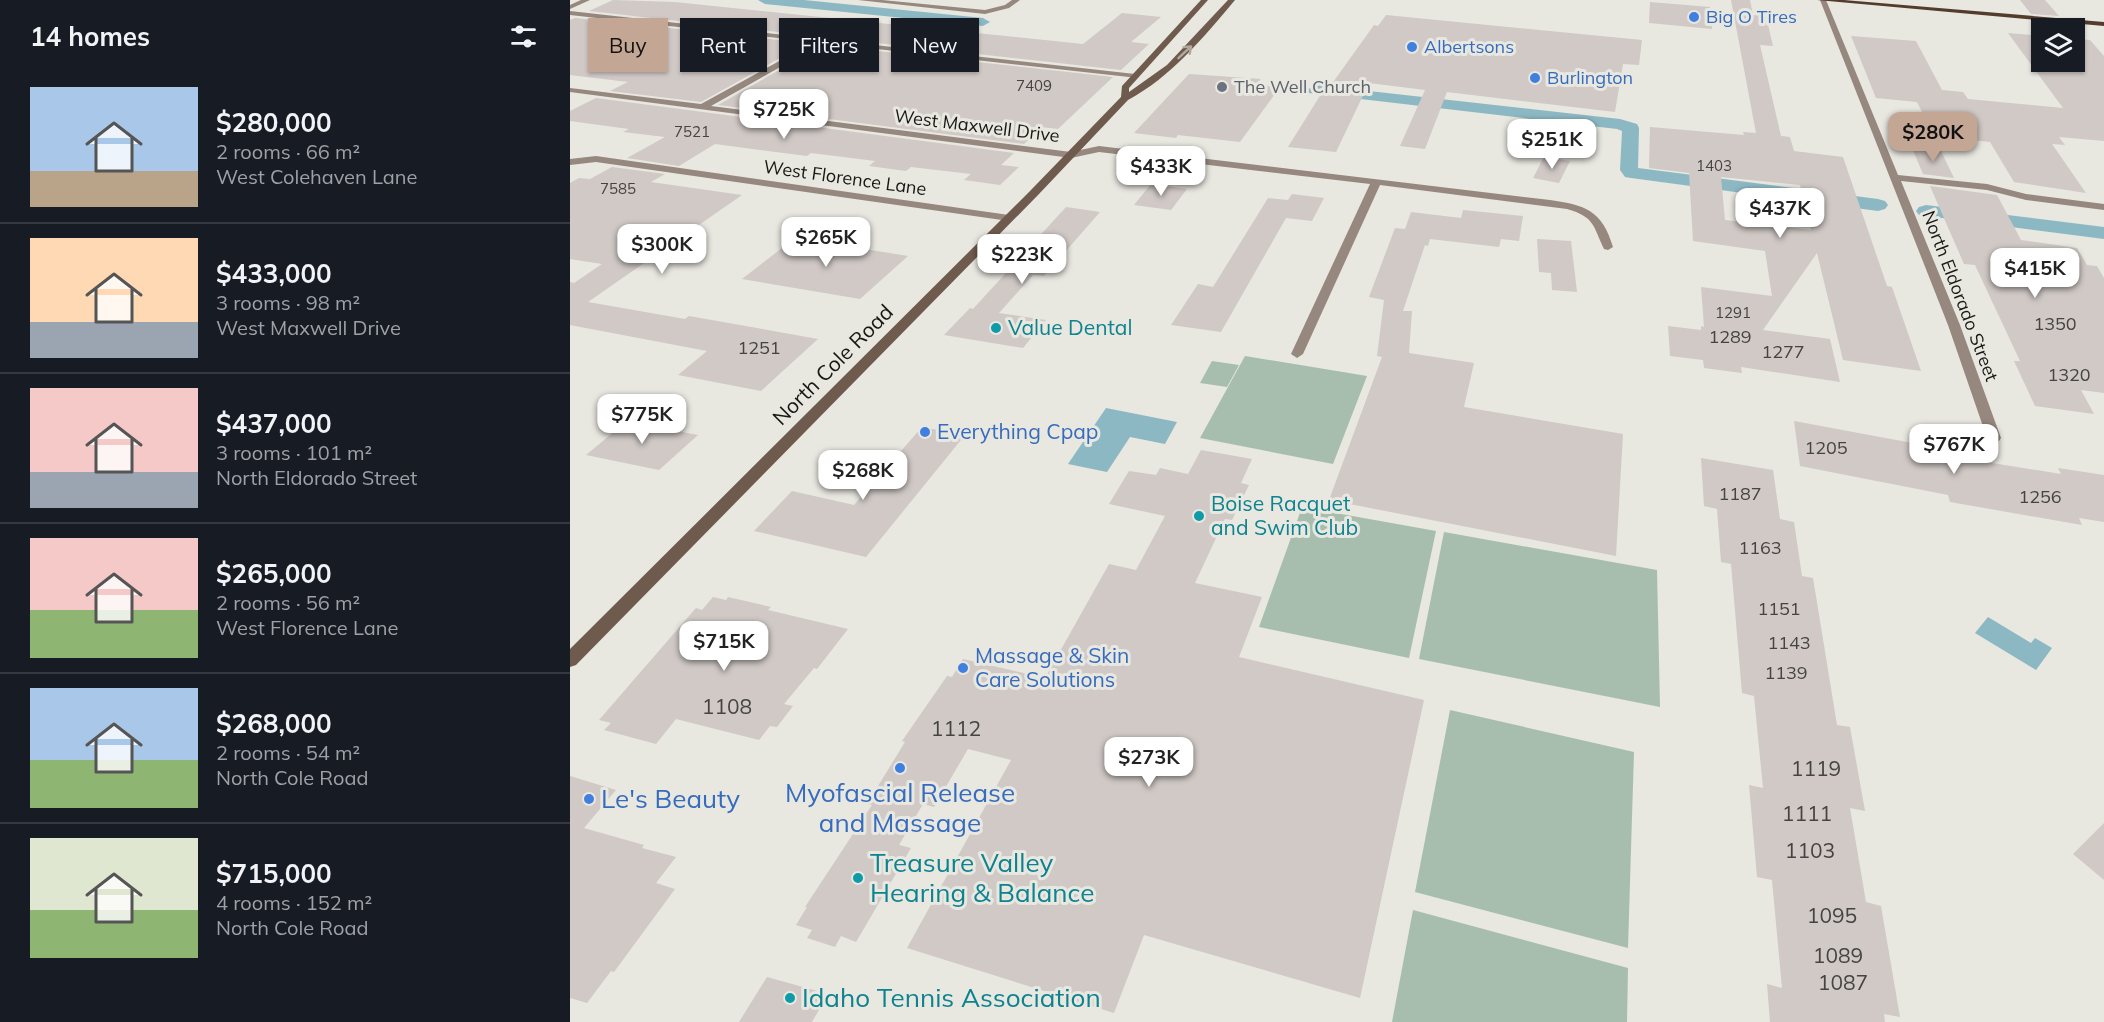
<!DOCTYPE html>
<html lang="en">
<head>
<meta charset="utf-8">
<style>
  :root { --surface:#171b24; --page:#242831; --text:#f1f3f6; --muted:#9ea1a6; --line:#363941; --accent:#c4a695 }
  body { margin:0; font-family:Mulish,sans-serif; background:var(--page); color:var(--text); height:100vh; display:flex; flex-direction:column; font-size:22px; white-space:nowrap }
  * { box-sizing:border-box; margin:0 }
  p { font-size:20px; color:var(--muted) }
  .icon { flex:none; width:33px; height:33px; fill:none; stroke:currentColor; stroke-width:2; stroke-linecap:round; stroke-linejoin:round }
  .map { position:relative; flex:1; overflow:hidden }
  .sheet { display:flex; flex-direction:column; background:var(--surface); width:570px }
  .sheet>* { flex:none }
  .hud { position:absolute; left:18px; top:18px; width:570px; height:54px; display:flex; gap:12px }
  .fabs { position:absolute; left:1461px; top:18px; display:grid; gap:12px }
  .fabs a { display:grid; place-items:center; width:54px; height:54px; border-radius:0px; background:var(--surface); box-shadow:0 2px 4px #0004; font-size:30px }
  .price { position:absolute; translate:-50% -51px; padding:0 14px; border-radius:12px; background:#fff; color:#222; font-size:20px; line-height:39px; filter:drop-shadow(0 2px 3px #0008) }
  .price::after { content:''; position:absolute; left:50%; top:36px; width:18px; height:14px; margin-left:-9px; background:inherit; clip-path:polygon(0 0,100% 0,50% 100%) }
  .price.selected { background:var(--accent); color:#111 }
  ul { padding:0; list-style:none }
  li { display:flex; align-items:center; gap:18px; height:150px; padding:0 30px }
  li+li { border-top:2px solid var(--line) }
  li span { display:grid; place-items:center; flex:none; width:168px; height:120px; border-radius:0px; color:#555 }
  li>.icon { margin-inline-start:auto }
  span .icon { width:72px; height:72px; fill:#fffc; stroke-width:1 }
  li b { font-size:26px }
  h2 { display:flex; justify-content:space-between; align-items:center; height:72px; padding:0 30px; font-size:26px }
  .chip { padding:0 21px; border-radius:0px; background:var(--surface); box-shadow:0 2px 4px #0004; font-size:21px; line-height:54px }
  .chip.selected { background:var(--accent); color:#111 }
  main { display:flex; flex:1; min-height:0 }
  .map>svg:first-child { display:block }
  .green { fill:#a7beaf }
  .water { fill:#8cb8c4 }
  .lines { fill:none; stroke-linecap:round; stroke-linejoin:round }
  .canal { fill:#8cb8c4; fill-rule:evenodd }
  .building { fill:#d0c9c6; fill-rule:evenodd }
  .street { fill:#96887e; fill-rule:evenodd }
  .secondary { fill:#6f5b4e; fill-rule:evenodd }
  .primary { fill:#543c2c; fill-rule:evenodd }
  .oneway { stroke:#b2a89e }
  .shop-dot { fill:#3f7fe0; stroke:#e8e7e0; stroke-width:2 }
  .worship-dot { fill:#6b7280; stroke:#e8e7e0; stroke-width:2 }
  .culture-dot { fill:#0f9aa8; stroke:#e8e7e0; stroke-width:2 }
  .labels { text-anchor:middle; stroke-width:6; stroke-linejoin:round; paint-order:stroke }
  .far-number-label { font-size:15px; fill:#454440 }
  .far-shop-label { font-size:18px; fill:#366cbe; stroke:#e8e7e0; text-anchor:start }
  .far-worship-label { font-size:18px; fill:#5b616d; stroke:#e8e7e0; text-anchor:start }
  .far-street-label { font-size:18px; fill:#171714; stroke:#e8e7e0 }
  .number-label { font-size:18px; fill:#454440 }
  .culture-label { font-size:21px; fill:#0d838f; stroke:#e8e7e0; text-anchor:start }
  .street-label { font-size:21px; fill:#171714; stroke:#e8e7e0 }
  .shop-label { font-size:21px; fill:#366cbe; stroke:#e8e7e0; text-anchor:start }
  .near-number-label { font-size:21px; fill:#454440 }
  .near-shop-label { font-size:26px; fill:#366cbe; stroke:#e8e7e0 }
  .near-culture-label { font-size:26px; fill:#0d838f; stroke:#e8e7e0; text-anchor:start }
</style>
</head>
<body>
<main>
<section class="sheet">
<h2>14 homes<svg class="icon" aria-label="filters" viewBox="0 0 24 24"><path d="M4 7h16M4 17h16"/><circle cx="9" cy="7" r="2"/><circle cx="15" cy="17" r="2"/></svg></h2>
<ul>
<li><span style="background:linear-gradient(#a9c7e8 70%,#b9a48a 0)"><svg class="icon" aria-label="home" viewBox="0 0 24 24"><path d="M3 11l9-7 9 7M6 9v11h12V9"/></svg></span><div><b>$280,000</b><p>2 rooms · 66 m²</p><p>West Colehaven Lane</p></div></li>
<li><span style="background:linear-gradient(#ffd9b3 70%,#9aa5b1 0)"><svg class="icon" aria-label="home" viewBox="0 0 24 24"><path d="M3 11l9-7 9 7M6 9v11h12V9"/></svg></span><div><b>$433,000</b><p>3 rooms · 98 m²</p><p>West Maxwell Drive</p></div></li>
<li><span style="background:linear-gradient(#f6c9c9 70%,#9aa5b1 0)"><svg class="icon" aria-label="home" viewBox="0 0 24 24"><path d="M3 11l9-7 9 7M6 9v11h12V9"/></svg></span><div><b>$437,000</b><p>3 rooms · 101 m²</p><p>North Eldorado Street</p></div></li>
<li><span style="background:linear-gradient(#f6c9c9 60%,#8fb573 0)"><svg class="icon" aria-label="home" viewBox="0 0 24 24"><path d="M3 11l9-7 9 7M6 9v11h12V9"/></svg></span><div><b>$265,000</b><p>2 rooms · 56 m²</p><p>West Florence Lane</p></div></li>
<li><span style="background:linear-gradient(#a9c7e8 60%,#8fb573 0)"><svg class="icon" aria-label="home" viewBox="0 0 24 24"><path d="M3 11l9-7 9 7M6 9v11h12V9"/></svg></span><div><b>$268,000</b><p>2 rooms · 54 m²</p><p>North Cole Road</p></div></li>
<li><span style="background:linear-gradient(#dfe7d0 60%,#8fb573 0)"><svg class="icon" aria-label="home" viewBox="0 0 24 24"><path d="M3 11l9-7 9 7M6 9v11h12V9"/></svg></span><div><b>$715,000</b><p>4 rooms · 152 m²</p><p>North Cole Road</p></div></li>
</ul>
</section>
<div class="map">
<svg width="1534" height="1022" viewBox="0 0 1534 1022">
  <rect width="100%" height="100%" fill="#e8e7e0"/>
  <path class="green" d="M675 356 797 376 763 464 630 438Z
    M642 361 669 365 657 387 630 383Z
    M732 507 866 531 839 658 689 627Z
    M874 532 1087 570 1090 707 849 659Z
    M880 710 1064 752 1058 948 845 892Z
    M843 910 1058 968 1057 1022H822Z"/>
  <path class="water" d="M536 408 607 422 595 444 560 437 537 472 498 464Z
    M1418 617 1461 643 1465 638 1482 648 1466 670 1405 633Z"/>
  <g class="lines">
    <path class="canal" d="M188 0H234L413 18 420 22 413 26 195 4Z
      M745 85 1050 119 1067 124 1069 128 1068 168 1308 199 1315 201 1318 205 1315 209 1308 211 1061 178 1055 177 1050 170 1052 131 1047 129 739 93 737 90Z
      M1356 205 1534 227V239L1349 215 1346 211 1349 207Z"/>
  </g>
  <path class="building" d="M43 0 105 2 513 44 552 13 591 17 561 42 579 44 551 70 19 11Z
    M1161 0H1180L1183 15 1196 16 1203 46 1190 45 1211 136 1220 137 1224 151 1273 157 1317 286 1322 287 1351 371 1273 360 1247 253 1193 330 1260 339 1270 382 1171 367 1172 373 1134 368 1133 360 1100 356 1098 326 1131 330V326L1134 327 1131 287 1202 296 1195 251 1123 241 1119 173 1079 168 1080 127 1174 135 1173 132 1186 133ZM1151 177 1230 185 1241 230 1155 220Z
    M1450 0H1475L1489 16 1461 14Z
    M1080 2 1140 7 1142 29 1079 23Z
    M816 15 1072 40 1069 65 1053 64 1045 112 877 92 855 149 830 146 855 90 799 83 766 152 718 147 753 91 756 92 804 25 808 26Z
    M5 18 237 43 131 102 40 91 58 82 0 75V20Z
    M1438 33 1472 36V62H1504V34L1509 39 1520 40 1534 56V141L1489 137 1495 145 1482 144 1516 193 1444 182 1420 142 1364 136 1347 102 1306 98 1281 36 1346 41 1372 90 1393 92 1398 99 1493 108Z
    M253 45 543 77 488 129 472 127 454 144 148 105Z
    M619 74 691 79 685 85 710 87 670 142 608 135 606 138 564 133Z
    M26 98 444 153 431 165 449 167 430 185 394 180 401 174 341 167 336 171 299 166 305 161 241 153 237 156 145 144 109 166 57 158 95 137 53 132 59 129 0 121V111Z
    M1342 148 1371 151 1384 178 1353 174Z
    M974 157 1000 161 989 183 963 178Z
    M42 167 95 174 81 182 172 195 18 302 115 319 119 316 248 339 191 391 108 375 137 351 0 325V282L4 283 32 264 0 259V183L9 178 20 179Z
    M581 184 617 189 601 210 564 205Z
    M1360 186 1427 195 1451 240 1507 248 1517 265 1527 266 1534 278V393L1511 390 1524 414 1465 406 1444 361H1450L1405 265 1394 264Z
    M722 194 754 198 742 221 716 218 651 332 601 325 628 284 643 287 698 198 718 200Z
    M496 207 530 212 474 276 463 275 429 313 476 320 453 348 374 335 400 308 403 309Z
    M893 210 953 216 949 241 931 239 929 247 860 239 858 246 855 245 833 311H842L839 353 904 363 894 407 1053 434 1046 556 759 500 812 357 807 356 814 300 799 297 825 228 835 229 841 212 891 218Z
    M225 238 338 256 290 299 172 279Z
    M967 239 1001 241 1007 292 982 290 981 273 969 272Z
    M57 421 128 435 89 470 16 455Z
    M1224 421 1364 447 1366 454 1491 474 1488 468 1534 475V522L1509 518 1512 525 1380 502 1378 495 1230 466Z
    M352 427 395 435 296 557 184 531 222 491 284 505Z
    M631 450 682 459 671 483 679 485 662 520 655 519 625 583 692 597 669 657 854 700 790 998 574 935 544 1013 337 948 441 760 398 749 364 807 353 804 329 845 341 848 286 942 271 936 265 947 237 938 242 930 226 925 237 907H235L302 805 297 804 335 742 332 741 377 676 382 677 393 659 475 678 539 564 566 570 595 516 539 504 559 471 586 475 590 468 618 474Z
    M1131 458 1203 470 1210 519 1224 522 1232 576 1243 578 1267 725 1280 727 1295 811 1280 808 1296 902 1311 906 1330 1017 1314 1014 1315 1022H1200L1197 984 1212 988 1202 880 1187 877 1179 785 1193 788 1184 696 1172 693 1161 564 1151 562 1147 509 1134 506Z
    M143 597 156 600 158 597 201 607 198 610 278 629 247 669 244 668 214 704 223 706 207 727 200 726 189 740 106 719 86 744 34 730 41 723 29 720 126 608 132 610Z
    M0 776 46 790 14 828 74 845 72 848 106 857 86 883 105 889 44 972 41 971 17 1003 0 998Z
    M1534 823V880L1503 854Z
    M197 977 258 994 242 1022H169Z"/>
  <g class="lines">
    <path class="street" d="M11 0H20L0 9V5Z
      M288 0H312L415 10 435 5 442 0H450L439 8 415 14Z
      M1250 0H1256L1328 175 1417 184 1456 194 1534 204V210L1456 200 1417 190 1331 181 1390 325 1431 438 1429 441 1424 443 1417 438 1378 325Z
      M0 11 565 74 569 76 568 78 253 43 141 106 501 152 529 146 980 200C1015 205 1032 210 1043 247L1038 250 1034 249C1023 226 1025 217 997 209L810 185 733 354 727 358 721 354 800 184 529 152 501 158 0 92V88L131 104 244 42 0 15Z
      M26 156 439 215 444 218 439 221 26 162 0 165V159Z"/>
    <path class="secondary" d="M631 0H638L559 88V92L597 65 658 0H665C634 37 601 77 558 100L469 194 6 665 0 667V649L461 190 551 97 552 86Z"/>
    <path class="primary" d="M1247 0H1274L1534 22V26Z"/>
  </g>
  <defs><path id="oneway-shaft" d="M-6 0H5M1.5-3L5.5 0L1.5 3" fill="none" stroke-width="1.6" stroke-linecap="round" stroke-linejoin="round" transform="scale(1.5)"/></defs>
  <use class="oneway" href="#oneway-shaft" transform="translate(615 52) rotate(-43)"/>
  <g class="shop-dot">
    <circle cx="1124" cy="17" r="6"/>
    <circle cx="842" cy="47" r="6"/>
    <circle cx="965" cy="78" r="6"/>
    <circle cx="355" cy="432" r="6"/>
    <circle cx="393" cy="668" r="6"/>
    <circle cx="330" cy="768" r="6"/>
    <circle cx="19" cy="799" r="6"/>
  </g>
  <circle class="worship-dot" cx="652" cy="87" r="6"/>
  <g class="culture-dot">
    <circle cx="426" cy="328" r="6"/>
    <circle cx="629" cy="516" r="6"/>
    <circle cx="288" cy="878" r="6"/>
    <circle cx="220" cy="998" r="6"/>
  </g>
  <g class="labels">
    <g class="far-number-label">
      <text x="464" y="91">7409</text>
      <text x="122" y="137">7521</text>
      <text x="1144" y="171">1403</text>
      <text x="48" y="194">7585</text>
      <text x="1163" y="318">1291</text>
    </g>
    <g class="far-shop-label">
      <text x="1136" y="23">Big O Tires</text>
      <text x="854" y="53">Albertsons</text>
      <text x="977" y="84">Burlington</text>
    </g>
    <g class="far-worship-label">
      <text x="664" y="93">The Well Church</text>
    </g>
    <g class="far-street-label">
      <text transform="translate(407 126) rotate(7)" y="6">West Maxwell Drive</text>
      <text transform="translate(275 178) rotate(8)" y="6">West Florence Lane</text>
      <text transform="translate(1390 296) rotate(69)" y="6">North Eldorado Street</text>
    </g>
    <g class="number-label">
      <text x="1485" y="330">1350</text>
      <text x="1160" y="343">1289</text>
      <text x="189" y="354">1251</text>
      <text x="1213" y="358">1277</text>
      <text x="1499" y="381">1320</text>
      <text x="1256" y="454">1205</text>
      <text x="1170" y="500">1187</text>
      <text x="1470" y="503">1256</text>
      <text x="1190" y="554">1163</text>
      <text x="1209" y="615">1151</text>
      <text x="1219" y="649">1143</text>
      <text x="1216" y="679">1139</text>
    </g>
    <g class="culture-label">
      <text x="438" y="335">Value Dental</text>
      <text x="641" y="511">Boise Racquet<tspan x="641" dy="24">and Swim Club</tspan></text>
    </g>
    <g class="street-label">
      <text transform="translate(263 365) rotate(-45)" y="7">North Cole Road</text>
    </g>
    <g class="shop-label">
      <text x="367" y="439">Everything Cpap</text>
      <text x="405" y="663">Massage &amp; Skin<tspan x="405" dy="24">Care Solutions</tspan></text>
    </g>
    <g class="near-number-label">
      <text x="157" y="714">1108</text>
      <text x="386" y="736">1112</text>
      <text x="1246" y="776">1119</text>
      <text x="1237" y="821">1111</text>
      <text x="1240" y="858">1103</text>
      <text x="1262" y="923">1095</text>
      <text x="1268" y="963">1089</text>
      <text x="1273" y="990">1087</text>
    </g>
    <g class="near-shop-label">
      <text x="330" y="802">Myofascial Release<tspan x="330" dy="30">and Massage</tspan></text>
      <text x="31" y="808" text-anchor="start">Le's Beauty</text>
    </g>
    <g class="near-culture-label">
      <text x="300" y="872">Treasure Valley<tspan x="300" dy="30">Hearing &amp; Balance</tspan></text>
      <text x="232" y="1007">Idaho Tennis Association</text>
    </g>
  </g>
</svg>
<div class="fabs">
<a><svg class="icon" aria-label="layers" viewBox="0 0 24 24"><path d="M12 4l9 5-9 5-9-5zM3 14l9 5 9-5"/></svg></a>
</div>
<b class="price" style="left:214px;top:140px">$725K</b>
<b class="price selected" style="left:1363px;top:163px">$280K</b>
<b class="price" style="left:982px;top:170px">$251K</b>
<b class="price" style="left:591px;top:197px">$433K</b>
<b class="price" style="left:1210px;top:239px">$437K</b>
<b class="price" style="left:256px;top:268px">$265K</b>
<b class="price" style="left:92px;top:275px">$300K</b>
<b class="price" style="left:452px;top:285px">$223K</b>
<b class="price" style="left:1465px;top:299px">$415K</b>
<b class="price" style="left:72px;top:445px">$775K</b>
<b class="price" style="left:1384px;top:475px">$767K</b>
<b class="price" style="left:293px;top:501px">$268K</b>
<b class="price" style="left:154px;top:672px">$715K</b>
<b class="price" style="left:579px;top:788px">$273K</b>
<div class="hud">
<a class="chip selected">Buy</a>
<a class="chip">Rent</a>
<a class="chip">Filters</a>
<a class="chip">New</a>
</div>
</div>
</main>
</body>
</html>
